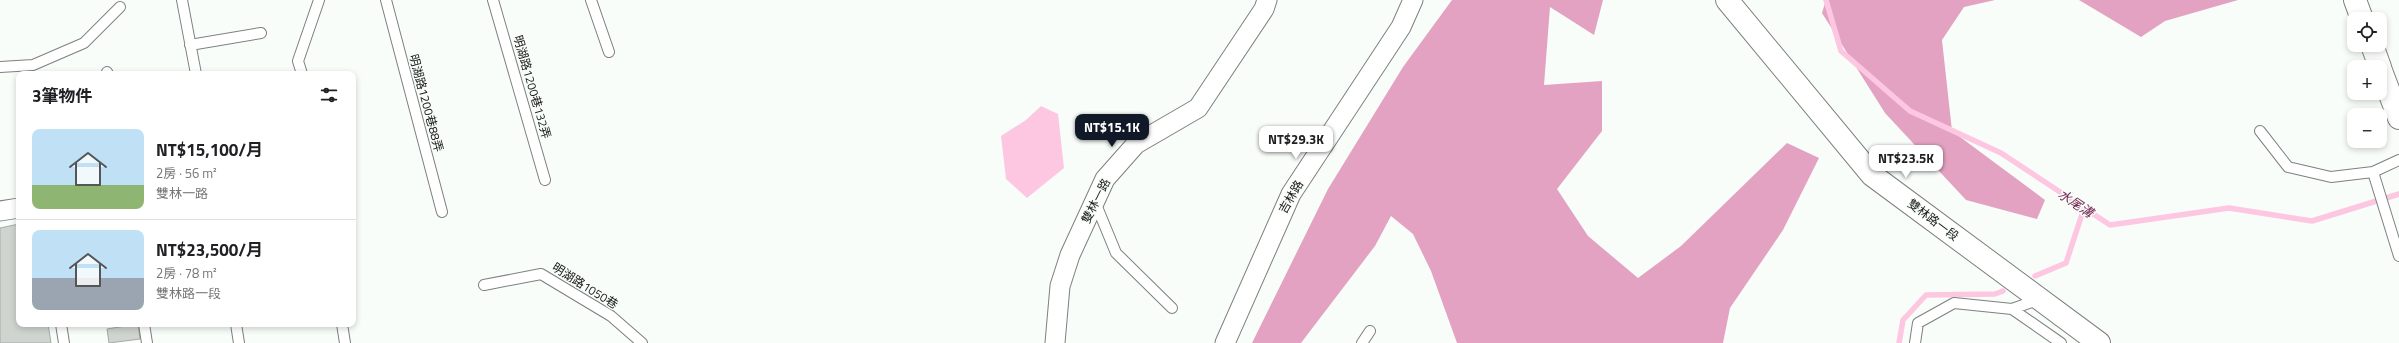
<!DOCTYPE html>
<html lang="zh-TW">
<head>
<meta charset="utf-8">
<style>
  :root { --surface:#fff; --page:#f6f6f6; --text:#202124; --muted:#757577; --line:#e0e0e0; --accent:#111827 }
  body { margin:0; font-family:"Titillium Web","Noto Sans TC",sans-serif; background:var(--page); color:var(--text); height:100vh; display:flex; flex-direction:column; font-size:15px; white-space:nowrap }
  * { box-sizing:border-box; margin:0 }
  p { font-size:13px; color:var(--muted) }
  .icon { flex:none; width:22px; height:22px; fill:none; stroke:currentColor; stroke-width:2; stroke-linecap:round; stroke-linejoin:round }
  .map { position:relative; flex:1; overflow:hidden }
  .side { position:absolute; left:16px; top:71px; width:340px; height:256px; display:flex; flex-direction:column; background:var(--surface); border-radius:8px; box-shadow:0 2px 6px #0003 }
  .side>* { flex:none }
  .fabs { position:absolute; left:2347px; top:12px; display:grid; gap:8px }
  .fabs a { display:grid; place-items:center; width:40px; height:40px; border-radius:8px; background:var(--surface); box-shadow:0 2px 6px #0003; font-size:20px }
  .price { position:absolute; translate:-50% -34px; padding:0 9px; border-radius:8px; background:#fff; color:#222; font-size:13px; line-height:26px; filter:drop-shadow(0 1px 2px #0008) }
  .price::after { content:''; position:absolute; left:50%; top:24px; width:12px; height:9px; margin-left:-6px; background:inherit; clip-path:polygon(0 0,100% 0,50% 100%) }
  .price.on { background:var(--accent); color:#fff }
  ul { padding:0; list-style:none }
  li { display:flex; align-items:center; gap:12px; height:100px; padding:0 16px }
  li+li { border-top:1px solid var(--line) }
  li span { display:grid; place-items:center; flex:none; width:112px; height:80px; border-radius:8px; color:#555 }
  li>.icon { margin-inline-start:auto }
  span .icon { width:48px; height:48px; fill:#fffc; stroke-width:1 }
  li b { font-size:17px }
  h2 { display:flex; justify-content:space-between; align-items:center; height:48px; padding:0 16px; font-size:17px }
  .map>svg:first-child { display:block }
  .forest { fill:#e3a2c2 }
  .water { fill:#fdc7e1 }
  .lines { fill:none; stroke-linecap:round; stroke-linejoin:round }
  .stream { stroke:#fdc7e1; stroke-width:5.5 }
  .building { fill:#cfd4cf; stroke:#a5aaa6 }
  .service-casing { stroke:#7d817e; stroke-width:12 }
  .minor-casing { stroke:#7d817e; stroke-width:21 }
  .tertiary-casing { stroke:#7d817e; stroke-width:24 }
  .motorway-casing { stroke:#7d817e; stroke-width:24 }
  .service { stroke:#fff; stroke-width:10 }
  .minor { stroke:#fff; stroke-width:19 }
  .tertiary { stroke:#fff; stroke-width:22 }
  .motorway { stroke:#fff; stroke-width:22 }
  .labels { text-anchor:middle; stroke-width:3; stroke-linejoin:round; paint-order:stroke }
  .street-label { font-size:12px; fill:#171917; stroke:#f8fdf9 }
  .water-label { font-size:13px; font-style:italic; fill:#762b56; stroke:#f8fdf9 }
</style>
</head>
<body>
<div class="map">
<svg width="2399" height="343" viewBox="0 0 2399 343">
  <rect width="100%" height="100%" fill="#f8fdf9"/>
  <path class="forest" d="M1452 0H1603L1594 35 1550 7 1544 85 1602 81V131L1557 189 1588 236 1638 278 1681 246 1787 143 1819 158 1783 230 1730 308 1723 343H1457L1431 271 1413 234 1391 216 1375 246 1301 343H1252L1328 189 1403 67Z
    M1826 0H1995L1964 7 1942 40 1952 131 2045 200 2037 219 1966 200 1885 113 1822 13Z
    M2079 0H2238L2165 21 2141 37Z"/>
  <path class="water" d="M1041 106 1058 114 1064 168 1027 198 1006 179 1001 136 1026 120Z"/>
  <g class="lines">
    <path class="stream" d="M1826 0 1841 51 1910 111 2001 153 2110 225 2229 208 2312 221 2399 194
      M2035 276 2066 263 2084 208
      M1899 343 1903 320 1926 295 1995 294 2003 291"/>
  </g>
  <path class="building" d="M19 224V324H48L51 343H0V228Z
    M138 324 140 339 109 343 107 329Z"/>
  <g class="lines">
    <defs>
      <path id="service" d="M182 0 196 74
        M386 0 442 212
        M493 0 545 180
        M591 0 609 52
        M190 45 261 33
        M0 67 33 65 84 43 120 7
        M107 72 108 74
        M302 74 298 61 319 0
        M2260 131 2288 167 2331 177 2373 172 2399 160
        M2373 172 2399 256
        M1095 202 1116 253 1172 308
        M484 285 541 274 611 316 642 343
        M2012 309 2061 343
        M61 324 64 343
        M144 324 147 343
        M236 324 239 343
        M342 324 345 343
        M1362 343 1370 331
        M1915 343 1918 323 1954 303 2012 309 2040 299"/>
      <path id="minor" d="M0 211 19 208
        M1055 343 1060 286 1070 255 1105 179 1136 144 1198 108 1264 9 1267 0
        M1225 343 1291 194 1401 27 1413 0"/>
      <path id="tertiary" d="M1727 0 1872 175 2099 343"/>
      <path id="motorway" d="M2355 0 2362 19
        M2372 45 2380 67
        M2380 68 2399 118"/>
    </defs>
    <use href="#service" class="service-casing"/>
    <use href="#minor" class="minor-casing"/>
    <use href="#tertiary" class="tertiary-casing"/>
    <use href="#motorway" class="motorway-casing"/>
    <use href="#service" class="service"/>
    <use href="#minor" class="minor"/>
    <use href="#tertiary" class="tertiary"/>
    <use href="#motorway" class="motorway"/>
  </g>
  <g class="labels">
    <g class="street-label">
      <text transform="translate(532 87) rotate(74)" y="4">明湖路1200巷132弄</text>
      <text transform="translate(426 103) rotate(75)" y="4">明湖路1200巷88弄</text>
      <text transform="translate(1291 197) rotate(-60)" y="4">吉林路</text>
      <text transform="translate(1096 201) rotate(-63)" y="4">雙林一路</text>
      <text transform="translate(1933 220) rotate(37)" y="4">雙林路一段</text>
      <text transform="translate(585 286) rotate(32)" y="4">明湖路1050巷</text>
    </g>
    <g class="water-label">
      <text transform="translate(2076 203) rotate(34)" y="5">水尾溝</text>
    </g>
  </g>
</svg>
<div class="fabs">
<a><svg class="icon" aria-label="locate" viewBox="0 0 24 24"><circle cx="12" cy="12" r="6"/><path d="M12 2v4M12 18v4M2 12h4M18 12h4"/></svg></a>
<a>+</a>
<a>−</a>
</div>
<b class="price on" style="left:1112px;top:148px">NT$15.1K</b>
<b class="price" style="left:1296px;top:160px">NT$29.3K</b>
<b class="price" style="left:1906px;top:179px">NT$23.5K</b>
<section class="side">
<h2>3筆物件<svg class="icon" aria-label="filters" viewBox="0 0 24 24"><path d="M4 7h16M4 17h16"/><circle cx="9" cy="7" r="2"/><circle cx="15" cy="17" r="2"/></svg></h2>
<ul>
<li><span style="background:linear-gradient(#bfe0f5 70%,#8fb573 0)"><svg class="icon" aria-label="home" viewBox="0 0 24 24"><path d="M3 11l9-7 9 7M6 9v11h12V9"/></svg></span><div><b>NT$15,100/月</b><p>2房 · 56 m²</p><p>雙林一路</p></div></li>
<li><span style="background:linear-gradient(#bfe0f5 60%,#9aa5b1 0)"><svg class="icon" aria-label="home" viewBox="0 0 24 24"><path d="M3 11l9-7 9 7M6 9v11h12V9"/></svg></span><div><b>NT$23,500/月</b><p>2房 · 78 m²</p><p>雙林路一段</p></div></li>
</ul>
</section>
</div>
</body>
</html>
